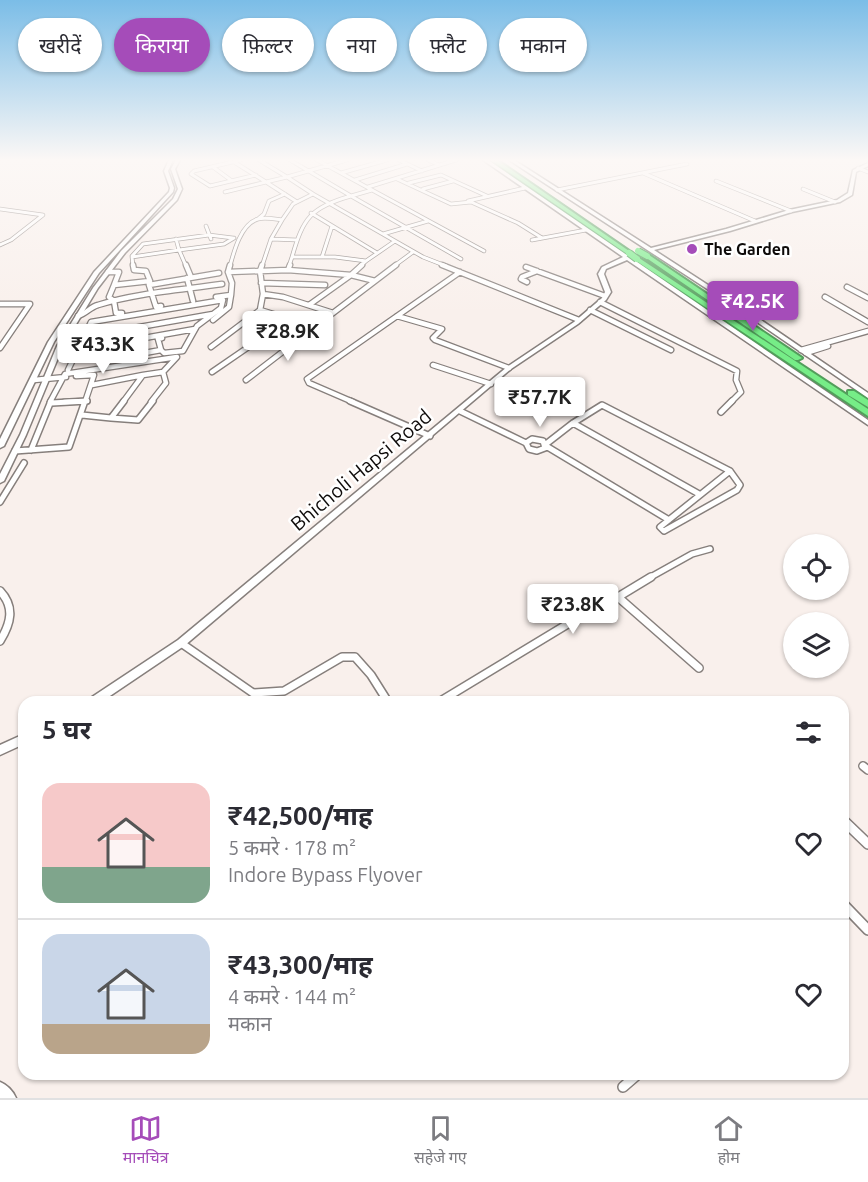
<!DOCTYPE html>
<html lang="hi">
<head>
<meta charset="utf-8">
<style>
  :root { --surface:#fff; --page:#f2f2f3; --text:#2b2b33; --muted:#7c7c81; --line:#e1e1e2; --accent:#a54cb9 }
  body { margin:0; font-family:Ubuntu,"Noto Sans Devanagari",sans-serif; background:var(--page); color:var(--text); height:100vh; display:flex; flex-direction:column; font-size:22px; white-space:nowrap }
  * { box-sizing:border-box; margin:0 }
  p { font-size:20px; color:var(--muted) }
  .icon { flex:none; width:33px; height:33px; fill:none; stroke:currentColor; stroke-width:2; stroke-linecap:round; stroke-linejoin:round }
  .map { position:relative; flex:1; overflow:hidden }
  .sheet { position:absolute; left:18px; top:696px; width:831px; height:384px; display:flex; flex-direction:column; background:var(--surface); border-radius:18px; box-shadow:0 2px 4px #0004 }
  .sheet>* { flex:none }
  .guide { position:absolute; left:18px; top:18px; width:832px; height:54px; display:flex; gap:12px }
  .tools { position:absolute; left:783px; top:534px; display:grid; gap:12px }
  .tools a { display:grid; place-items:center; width:66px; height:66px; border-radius:50%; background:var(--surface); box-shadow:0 2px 4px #0004; font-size:30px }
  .price { position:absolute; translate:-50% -51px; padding:0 14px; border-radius:6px; background:#fff; color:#222; font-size:20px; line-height:39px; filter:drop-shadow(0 2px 3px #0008) }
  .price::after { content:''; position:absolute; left:50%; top:36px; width:18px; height:14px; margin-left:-9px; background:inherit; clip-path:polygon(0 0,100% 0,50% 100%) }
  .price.current { background:var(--accent); color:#fff }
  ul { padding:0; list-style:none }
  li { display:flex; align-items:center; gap:18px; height:150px; padding:0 24px }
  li+li { border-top:2px solid var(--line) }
  li span { display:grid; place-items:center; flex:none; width:168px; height:120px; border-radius:18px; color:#555 }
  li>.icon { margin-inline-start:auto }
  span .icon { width:72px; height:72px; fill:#fffc; stroke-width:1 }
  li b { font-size:26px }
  h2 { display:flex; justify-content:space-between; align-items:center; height:72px; padding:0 24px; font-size:26px }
  .chip { padding:0 21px; border-radius:27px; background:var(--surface); box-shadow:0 2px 4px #0004; font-size:21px; line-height:54px }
  .chip.current { background:var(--accent); color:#fff }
  .tabs { display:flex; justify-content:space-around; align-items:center; height:84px; border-top:2px solid var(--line); background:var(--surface); font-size:16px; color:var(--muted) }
  .tabs a { display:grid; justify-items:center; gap:3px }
  .tabs .current { color:var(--accent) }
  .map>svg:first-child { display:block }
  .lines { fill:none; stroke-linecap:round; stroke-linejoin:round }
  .street-far4-casing { stroke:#867f7c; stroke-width:4.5 }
  .street-far3-casing { stroke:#867f7c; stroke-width:7 }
  .street-far2-casing { stroke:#867f7c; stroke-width:8 }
  .street-far1-casing { stroke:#867f7c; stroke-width:10 }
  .street-casing { stroke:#867f7c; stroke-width:12 }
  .secondary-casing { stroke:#867f7c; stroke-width:3 }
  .highway-casing { stroke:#529e5b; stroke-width:4 }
  .street-far4 { stroke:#fff; stroke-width:3 }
  .street-far3 { stroke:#fff; stroke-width:4.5 }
  .street-far2 { stroke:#fff; stroke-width:5 }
  .street-far1 { stroke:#fff; stroke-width:7 }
  .street { stroke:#fff; stroke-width:9 }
  .secondary { fill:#fff; fill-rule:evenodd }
  .highway { fill:#76ed87; fill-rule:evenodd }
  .highway-bridge-casing { stroke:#529e5b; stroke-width:8; stroke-linecap:butt }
  .highway-bridge { stroke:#76ed87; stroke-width:6 }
  .poi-dot { fill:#a54cb9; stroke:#fff; stroke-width:2 }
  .labels { text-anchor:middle; stroke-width:5; stroke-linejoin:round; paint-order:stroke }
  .far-poi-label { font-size:16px; font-weight:bold; fill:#0e0b0a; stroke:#fff; text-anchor:start }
  .street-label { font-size:20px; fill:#0e0b0a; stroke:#fff }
</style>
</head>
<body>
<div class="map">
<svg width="868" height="1098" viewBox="0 0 868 1098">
  <rect width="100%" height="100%" fill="#f9f0ec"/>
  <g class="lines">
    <defs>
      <path id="street-far4" d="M241 160 194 171 191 174 210 186 256 175
        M290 160 351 196C311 207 303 218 292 257
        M317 160 484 251
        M399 160 422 171
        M428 160 439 165
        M234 162 266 182 287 177 259 160
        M213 167 232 181
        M858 168 868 172
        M341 173 387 160
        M643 173 755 221
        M397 179 451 204 471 202 518 223 542 238
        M355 180 407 164
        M716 181 791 211
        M409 183 441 175 487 196
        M368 187 456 160
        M423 189 453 181
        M803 189 835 202
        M557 190 687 164
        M225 192 266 182 297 202
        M313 194 287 177 347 160
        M351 196 461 259
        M351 196 372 190
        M468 201 525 188
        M0 209 43 215 11 240 0 245
        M311 213 377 253
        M258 219 264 214 269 201 285 194
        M282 220 271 239 297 240
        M206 226 211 239
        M383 234 428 221
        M176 239 179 250 224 244 234 238
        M532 240 586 230
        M395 241 423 257 446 266
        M132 256 143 244 209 235 233 238
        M322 257 332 226
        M133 266 132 257 179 250 186 266
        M230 266C234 251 241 224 258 219 265 217 275 219 282 220L293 204 313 194 395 241
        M262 266 271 239
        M289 266 292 257H335L366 261 395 241
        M360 266 366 261
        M394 266 413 252"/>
      <path id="street-far3" d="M133 265 134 270 146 271 150 281
        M186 265 191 277
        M230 265 228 272 288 270 290 265
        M442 265 579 320
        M526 267 605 296
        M288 270 351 275 362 265
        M108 272H119L114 285
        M187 278 193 301
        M527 282 521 279 522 277 537 271
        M261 283 325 285
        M847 287 868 298
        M216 297 231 295 232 283 228 272
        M825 297 868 322
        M600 302 737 371 736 380 741 392 731 402
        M0 304H30L0 348
        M309 305 351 275 375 281 396 265
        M161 306 156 307 149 285 219 273
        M260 310 263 294
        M590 310 671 350
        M122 313H116L114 301 109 297 114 285 150 281 149 284
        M333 313 375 281
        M78 316C86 314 90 307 98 305 137 293 181 290 222 284
        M397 316 442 329 433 338 435 340 509 368
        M213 320 229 307 231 295
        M83 337 213 314
        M211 347 260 310 316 327
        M58 350H77L195 329
        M801 350 868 331
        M806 353 828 346
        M101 361 161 350 158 339 162 338
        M433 365 491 384
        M68 370 91 322 223 300 221 308 197 326 183 351 164 353 161 350
        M212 372 289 319
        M76 376 94 375 85 402
        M34 380 66 377
        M246 380 333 313 283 297 263 294 260 271 262 265
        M92 385 143 375
        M50 402 65 374 177 357 163 372 143 375 123 402
        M64 402 87 401
        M151 402 166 383 163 372
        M353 402 309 383 307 379 460 272"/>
      <path id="street-far2" d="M350 401 430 436
        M52 403 87 401
        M460 411 526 443
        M721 412 732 401
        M82 415 111 418 124 401
        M111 418 138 420 153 401
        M573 423 699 494
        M532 439 543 441 545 448 537 451 529 449 526 443Z
        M546 444 573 423 602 405 730 471
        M546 446 669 520
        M31 450 51 401
        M15 451 69 447 85 401
        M730 471 740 485 737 490 664 531 660 527Z
        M0 502 24 463
        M649 578 692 554 710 549"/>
      <path id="street-far1" d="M0 591C15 607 11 623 0 641
        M618 597 651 577
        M181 643 253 693 284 691 342 657H355L371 675 388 702
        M439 702 609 599 618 597 699 668
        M863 766 868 770"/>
      <path id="street" d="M843 820 868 844
        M843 904 868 930
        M623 1087 638 1074"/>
      <path id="secondary" d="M169 160H173L168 171 174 188 173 192 99 273 54 342 4 446 0 448V439L48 342 94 272 169 192 170 188 164 171Z
        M176 160H180L175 169 182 189 177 200 125 253 98 288 63 346 26 435 4 481 0 483V474L20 435 57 346 93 288 121 251 173 199 178 189 171 169Z
        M483 160H488L868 420V425L627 260 606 269 604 274 611 292 606 300 578 324 511 369 184 646 101 702H88L89 699 178 640 507 367 574 322 602 298 605 292 598 274 602 267 623 257Z
        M509 160H514L651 248 726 229 789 210 837 200 848 193 853 170 868 163V166L856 172 852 195 840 202 792 212 730 231 654 250 742 307 868 393V398L738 309Z
        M24 734V744L0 755V745Z
        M0 1082C7 1085 13 1091 16 1098H0Z"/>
      <path id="highway" d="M491 160H497L632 253 627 254Z
        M645 255H649L802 358 798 360H795L645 257Z
        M635 258H639L868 409V416L635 260Z
        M848 391H854L868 400V407L848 395Z"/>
    </defs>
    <use href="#street-far4" class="street-far4-casing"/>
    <use href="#street-far3" class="street-far3-casing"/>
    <use href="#street-far2" class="street-far2-casing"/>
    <use href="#street-far1" class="street-far1-casing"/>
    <use href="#street" class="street-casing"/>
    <use href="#secondary" class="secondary-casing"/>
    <use href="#highway" class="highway-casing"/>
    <use href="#street-far4" class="street-far4"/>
    <use href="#street-far3" class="street-far3"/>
    <use href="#street-far2" class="street-far2"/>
    <use href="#street-far1" class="street-far1"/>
    <use href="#street" class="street"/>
    <use href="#secondary" class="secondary"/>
    <use href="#highway" class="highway"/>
    <defs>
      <path id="highway-bridge" d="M638 251 647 256
        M629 253 637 259"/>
    </defs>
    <use href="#highway-bridge" class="highway-bridge-casing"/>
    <use href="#highway-bridge" class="highway-bridge"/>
  </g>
  <linearGradient id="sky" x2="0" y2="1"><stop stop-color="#7bbde7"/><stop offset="0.51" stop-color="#fcf8f6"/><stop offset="1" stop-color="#fcf8f6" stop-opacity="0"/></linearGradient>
  <rect width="868" height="314" fill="url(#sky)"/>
  <circle class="poi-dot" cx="692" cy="249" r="6"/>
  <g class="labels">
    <g class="far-poi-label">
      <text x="704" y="255">The Garden</text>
    </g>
    <g class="street-label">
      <text transform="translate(361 470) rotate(-40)" y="7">Bhicholi Hapsi Road</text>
    </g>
  </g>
</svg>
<div class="tools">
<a><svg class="icon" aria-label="locate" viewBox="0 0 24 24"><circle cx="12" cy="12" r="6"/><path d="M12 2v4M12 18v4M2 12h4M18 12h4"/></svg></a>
<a><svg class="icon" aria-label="layers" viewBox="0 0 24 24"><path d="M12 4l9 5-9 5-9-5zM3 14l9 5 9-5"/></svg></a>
</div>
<b class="price current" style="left:753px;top:332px">₹42.5K</b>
<b class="price" style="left:288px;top:362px">₹28.9K</b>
<b class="price" style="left:103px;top:375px">₹43.3K</b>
<b class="price" style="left:540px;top:428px">₹57.7K</b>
<b class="price" style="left:573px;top:635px">₹23.8K</b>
<div class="guide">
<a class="chip">खरीदें</a>
<a class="chip current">किराया</a>
<a class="chip">फ़िल्टर</a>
<a class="chip">नया</a>
<a class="chip">फ़्लैट</a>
<a class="chip">मकान</a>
</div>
<section class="sheet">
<h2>5 घर<svg class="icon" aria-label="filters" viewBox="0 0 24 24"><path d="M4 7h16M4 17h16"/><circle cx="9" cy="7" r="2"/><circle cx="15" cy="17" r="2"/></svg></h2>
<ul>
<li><span style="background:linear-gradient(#f6c9c9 70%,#7fa58c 0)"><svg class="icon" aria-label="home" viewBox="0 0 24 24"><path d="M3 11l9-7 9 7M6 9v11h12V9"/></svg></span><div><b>₹42,500/माह</b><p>5 कमरे · 178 m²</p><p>Indore Bypass Flyover</p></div><svg class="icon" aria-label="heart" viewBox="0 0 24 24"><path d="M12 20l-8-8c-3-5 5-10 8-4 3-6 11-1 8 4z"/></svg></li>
<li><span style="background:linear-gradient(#c9d6e8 75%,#b9a48a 0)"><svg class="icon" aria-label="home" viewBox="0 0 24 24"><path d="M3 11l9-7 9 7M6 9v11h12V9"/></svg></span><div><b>₹43,300/माह</b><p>4 कमरे · 144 m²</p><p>मकान</p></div><svg class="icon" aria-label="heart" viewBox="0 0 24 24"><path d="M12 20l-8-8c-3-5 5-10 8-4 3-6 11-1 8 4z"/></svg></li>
</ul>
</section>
</div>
<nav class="tabs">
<a class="current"><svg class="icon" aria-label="map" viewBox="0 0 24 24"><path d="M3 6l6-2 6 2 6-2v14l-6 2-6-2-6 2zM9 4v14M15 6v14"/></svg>मानचित्र</a>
<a><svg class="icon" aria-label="saved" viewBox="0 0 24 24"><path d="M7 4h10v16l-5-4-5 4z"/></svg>सहेजे गए</a>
<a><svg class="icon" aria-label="home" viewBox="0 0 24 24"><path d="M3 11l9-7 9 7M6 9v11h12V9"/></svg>होम</a>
</nav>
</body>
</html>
